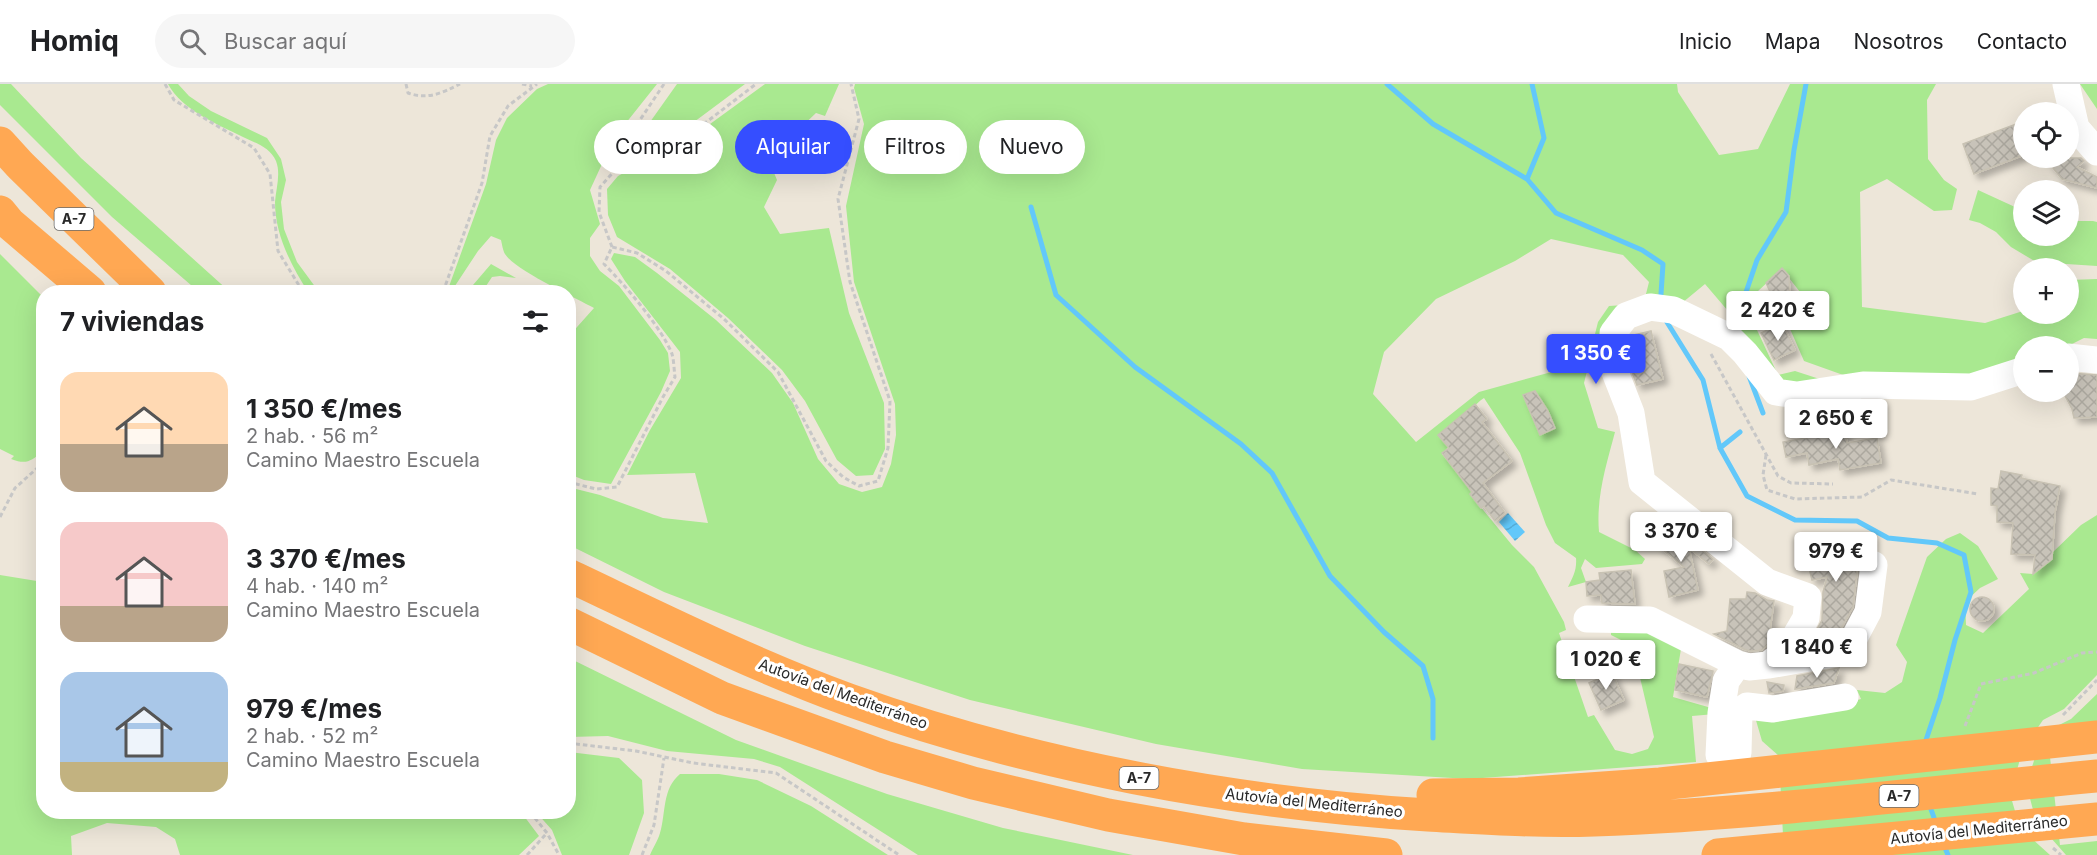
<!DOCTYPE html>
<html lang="es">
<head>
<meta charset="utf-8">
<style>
  :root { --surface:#fff; --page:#f6f6f6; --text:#202124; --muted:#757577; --line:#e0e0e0; --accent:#354eff }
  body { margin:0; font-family:Inter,sans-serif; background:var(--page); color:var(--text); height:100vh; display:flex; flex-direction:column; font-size:22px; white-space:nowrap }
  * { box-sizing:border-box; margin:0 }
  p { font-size:20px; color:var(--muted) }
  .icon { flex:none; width:33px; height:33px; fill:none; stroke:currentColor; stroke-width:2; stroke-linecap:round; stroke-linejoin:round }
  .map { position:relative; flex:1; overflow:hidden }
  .details { position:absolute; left:36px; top:201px; width:540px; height:534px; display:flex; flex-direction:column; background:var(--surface); border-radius:24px; box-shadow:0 6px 24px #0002 }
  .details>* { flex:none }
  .guide { position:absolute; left:594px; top:36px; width:570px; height:54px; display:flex; gap:12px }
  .buttons { position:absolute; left:2013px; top:18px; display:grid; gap:12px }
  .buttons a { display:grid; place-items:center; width:66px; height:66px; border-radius:50%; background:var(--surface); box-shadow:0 6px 24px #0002; font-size:30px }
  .price { position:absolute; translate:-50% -51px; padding:0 14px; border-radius:6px; background:#fff; color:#222; font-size:20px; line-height:39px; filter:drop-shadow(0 2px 3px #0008) }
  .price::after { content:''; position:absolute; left:50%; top:36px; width:18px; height:14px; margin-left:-9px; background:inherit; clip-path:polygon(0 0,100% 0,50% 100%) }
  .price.active { background:var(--accent); color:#fff }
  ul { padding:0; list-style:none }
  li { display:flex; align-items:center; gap:18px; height:150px; padding:0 24px }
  li span { display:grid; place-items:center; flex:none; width:168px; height:120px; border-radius:18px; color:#555 }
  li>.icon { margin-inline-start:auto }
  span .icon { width:72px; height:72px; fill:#fffc; stroke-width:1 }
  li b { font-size:26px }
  h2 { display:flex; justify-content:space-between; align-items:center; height:72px; padding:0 24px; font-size:26px }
  .tag { padding:0 21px; border-radius:27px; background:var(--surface); box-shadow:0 6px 24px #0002; font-size:21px; line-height:54px }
  .tag.active { background:var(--accent); color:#fff }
  header { display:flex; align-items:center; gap:36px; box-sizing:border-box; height:84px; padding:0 30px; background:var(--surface); border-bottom:2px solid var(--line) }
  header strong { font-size:28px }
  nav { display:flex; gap:33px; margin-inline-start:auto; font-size:21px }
  .search { width:420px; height:54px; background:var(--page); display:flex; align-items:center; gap:15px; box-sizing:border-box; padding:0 21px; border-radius:33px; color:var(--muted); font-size:22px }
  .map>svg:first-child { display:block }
  .grass { fill:#a9e990 }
  .water { fill:url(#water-waves) }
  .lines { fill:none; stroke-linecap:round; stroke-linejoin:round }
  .stream { stroke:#62c8fa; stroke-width:5 }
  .building { fill:url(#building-cross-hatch); stroke:#c8c2b3; stroke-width:1.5; filter:url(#shadow) }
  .path { stroke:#c7c7c7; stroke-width:3; stroke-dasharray:4.5 3; stroke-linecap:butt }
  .minor { stroke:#fff; stroke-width:27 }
  .highway { stroke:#ffa853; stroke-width:33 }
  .labels { text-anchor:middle; stroke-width:6; stroke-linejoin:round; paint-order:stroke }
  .shield { fill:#fff; stroke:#696969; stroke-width:1.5 }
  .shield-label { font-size:14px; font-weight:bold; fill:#292929 }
  .street-label { font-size:15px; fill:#292929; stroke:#fff }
</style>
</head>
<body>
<header>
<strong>Homiq</strong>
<div class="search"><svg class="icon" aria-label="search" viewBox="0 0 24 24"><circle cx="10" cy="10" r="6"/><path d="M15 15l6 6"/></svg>Buscar aquí</div>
<nav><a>Inicio</a><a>Mapa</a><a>Nosotros</a><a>Contacto</a></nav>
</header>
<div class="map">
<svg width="2097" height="771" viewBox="0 0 2097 771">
  <defs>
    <pattern id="water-waves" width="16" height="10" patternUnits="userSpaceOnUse" patternTransform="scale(1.5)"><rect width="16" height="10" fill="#62c8fa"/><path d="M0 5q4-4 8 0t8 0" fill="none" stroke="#55acd6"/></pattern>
    <pattern id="building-cross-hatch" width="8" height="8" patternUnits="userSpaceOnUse" patternTransform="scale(1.5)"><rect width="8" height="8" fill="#c8c3b9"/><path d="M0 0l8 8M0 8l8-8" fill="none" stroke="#aca89f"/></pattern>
    <filter id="shadow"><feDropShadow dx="5" dy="5" stdDeviation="3" flood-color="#0004"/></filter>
  </defs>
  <rect width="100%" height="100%" fill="#ede6d9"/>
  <path class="grass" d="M0 0H11L81 74 230 208H199L112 133 0 21Z
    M168 0H178L189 12 211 27 267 54 281 75 286 96 281 118 284 145 297 178 319 208H308C291 181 275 151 275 118 276 104 281 90 276 77 270 63 255 59 243 53 217 40 182 26 168 0Z
    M548 0H657L614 54 590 106 600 140 590 154V172L600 187 619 202 660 256 668 269 670 287 661 308 611 400 584 396 569 390V252L594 224C576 214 515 186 505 170 503 167 502 160 501 156L491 152 478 167 451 208H447L486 100 496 56 507 34 537 5Z
    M677 0H745L694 38 633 70V62Z
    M765 0H839L825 32 816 29 794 50 779 60 770 79 777 96 764 123 780 150 829 144 849 229 884 319 885 365 873 391 856 392 837 376 805 317 782 286 728 234 670 185 617 153 608 131 607 105 618 92 699 48Z
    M855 0H1677L1678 8 1719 71 1758 65 1790 0H1936L1927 16 1928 75 1944 96 1957 105 1952 126 1934 127 1887 95 1860 108 1862 223 1985 239 2023 227 2024 230H2068L2069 196 2097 195V255L2084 254 2068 262H2024L2023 276 1974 291 1860 297 1804 277 1787 238 1803 233 1800 208 1782 185 1758 207 1757 246 1778 291 1795 287 1835 300 1777 301 1734 245V234L1705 200 1682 219 1645 214 1649 198 1623 171 1551 155 1515 177 1436 215 1384 268 1373 310 1416 358 1479 308 1588 278 1598 238 1609 222 1624 221 1605 281 1587 287 1584 299 1598 344 1615 348C1606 382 1596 413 1599 448L1635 466 1645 475 1642 480 1596 484 1585 475 1581 484 1586 498 1568 503C1573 493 1577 486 1576 474L1555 459 1546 441 1520 369 1484 314C1464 327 1459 354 1442 370L1472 408 1470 410 1512 461 1534 483 1564 538 1566 546 1559 549 1588 633 1594 631 1615 666 1632 670 1648 665 1654 653 1634 568 1621 556 1611 551V543L1647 546 1682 559 1673 613 1715 625V630L1692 632 1696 678 1469 695 1302 685 1156 660 970 616 805 562 664 508 569 461 568 403 600 411 663 434 708 439 695 389 627 391 650 346 681 294 680 268 625 197 611 175 614 169 635 173 657 189 716 236 772 289 793 319 818 375 839 400 862 408 882 403 891 380 896 351 895 320 854 198 846 122 864 40 854 4Z
    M2080 0H2097V25Z
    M1978 106 2015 123 2023 124 2024 152H2068L2069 137H2093L2097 138V182L2036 178 2011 163 1996 148 1980 139 1969 136Z
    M0 170 43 213V368C30 377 27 381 11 375L14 372 0 365Z
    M491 180 516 194 500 192 492 193 482 208H467Z
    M2097 431V591L2064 625 2043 636 2023 665 2010 710 2020 744 2050 771H1784L1779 672 1762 657 1755 633 1789 635 1861 615 1857 606 1885 609 1902 598 1907 578 1896 561 1927 473 1946 455 1960 449 1978 462 1998 495 1980 504 1965 518 1966 541 1983 549 2029 505 2020 489 2033 490 2052 475V469L2081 441Z
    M0 491 43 498 44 728H521L539 752 519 771H180L175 755 156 743 107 739 71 752 72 771H0Z
    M569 574 736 656 887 710 1003 744 1133 771H918L780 683 754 675 667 667 608 652 569 653Z
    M2097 610V661L2050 673 2060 761 2097 757V771H2066L2036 737 2028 707 2032 683 2038 664 2053 644 2071 635Z
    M569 668 619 674 642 696 644 729 629 771H562L552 746 536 728H568Z
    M680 690H719L757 696 811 722 888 771H650C653 764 658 756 660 749 666 728 662 705 680 690Z"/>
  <path class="water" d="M1508 429 1525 448 1515 457 1499 438Z"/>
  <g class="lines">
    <path class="stream" d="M1387 0 1433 40 1527 95 1556 129 1642 166 1663 180 1661 210
      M1527 95 1544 54 1532 0
      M1031 123 1056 211 1135 283 1241 360 1272 389 1330 492 1384 548 1423 582 1433 615V654
      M1665 235 1703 296 1720 364 1747 412 1795 436 1857 437 1888 454 1937 459 1964 471 1971 508 1955 556 1940 614 1925 659
      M1737 250 1744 214 1757 176 1786 128 1794 66 1806 0
      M1749 292 1763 329
      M1720 364 1740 348
      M1929 720 1936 739
      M1943 759 1948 771"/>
  </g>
  <path class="building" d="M2024 37V71L1974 90 1963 60Z
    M2045 74H2081L2084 77 2077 83 2097 93V104L2062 95Z
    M1782 184 1789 192 1790 217 1777 223 1766 199Z
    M1782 239 1795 266 1774 276 1761 249Z
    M1651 247 1663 295 1637 301 1629 280V254L1630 252Z
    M2068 289 2097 291V333L2074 334 2072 325 2063 308H2068Z
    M1535 307 1548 327 1555 344 1540 351 1523 311Z
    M1475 320 1487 335 1482 338 1512 377 1483 399 1505 429 1495 437 1484 422 1481 424 1470 410 1472 408 1442 369 1449 364 1438 351Z
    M1845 347 1847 359 1877 354 1881 379 1840 386 1838 375 1809 381 1807 369 1786 373 1783 358Z
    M2001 387 2022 391 2021 394 2060 402 2055 428 2052 475 2033 490 2035 471 2011 470 2013 439 1997 438V422L1991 421V404L1998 405Z
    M1673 443 1713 475 1709 480 1689 464 1698 506 1669 513 1664 487 1684 483 1658 462Z
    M1827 458H1862V471L1858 479 1853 523 1839 548 1827 555 1810 558 1822 536 1823 508 1827 493 1812 496 1810 488 1813 461 1827 460Z
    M1631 486 1635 520 1602 519 1601 511 1587 512 1586 498 1600 496 1599 489Z
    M1747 508 1755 509 1767 516 1774 517 1769 554 1778 551 1762 566 1750 567 1744 565 1714 550 1727 547 1730 515H1746Z
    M1970 525a12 12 0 1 1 24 0a12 12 0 1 1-24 0Z
    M1679 580 1713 587 1707 613 1675 606Z
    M1839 584 1834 599 1795 605 1797 592Z
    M1612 589 1624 616 1601 626 1589 599Z
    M1767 598 1784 601 1783 607 1769 609Z"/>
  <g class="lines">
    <path class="path" d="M165 0 174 16 254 64 270 90 278 167 303 208
      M406 0 408 9C428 16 442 9 460 0
      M522 0 532 2
      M664 0 618 69 617 84 696 46 756 0
      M612 163 599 128 600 103 617 84
      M443 208 482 99 490 52 508 22 537 0
      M1711 270 1778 392 1791 399 1833 400
      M1766 371 1763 391 1767 406 1795 415 1862 413 1891 396 1978 410
      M568 398 596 405 617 403 663 313 675 293C674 286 674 277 672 270 662 244 624 200 604 180L612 163 637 169 666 187 724 235 778 288 826 377 843 393 859 402 878 397 888 364 890 317 850 198 838 115 859 35 851 0
      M0 433 15 404 44 378
      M2063 631 2097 596
      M1965 642 1981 600 2034 589 2082 569 2097 568
      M568 659 636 667 693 679 776 689 899 771
      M530 728 547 749 559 771
      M2053 764 2061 771
      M527 771 547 749
      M642 771 654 741 664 674"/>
    <path class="minor" d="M2066 0 2076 44 2097 68
      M2068 273 2097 276
      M1587 535 1650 536 1738 580 1749 583 1768 581 1788 565 1806 534 1808 513 1767 498 1642 398 1631 329 1613 283V249L1626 232 1650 223 1673 226 1729 253 1745 269 1776 308 1797 311 1863 301 1971 303 2024 286
      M1738 580 1726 597 1721 629 1719 671 1732 676 1738 669 1739 629 1747 622 1773 625 1845 613
      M1769 581 1832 570 1851 560 1868 528 1874 481"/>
    <path class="highway" d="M0 59 20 81 150 208
      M0 128 9 139 90 208
      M568 491C661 535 753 581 849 616 1033 682 1234 719 1428 731 1483 734 1539 738 1594 736 1762 730 1929 708 2097 692
      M568 539 722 614 885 673 973 699 1108 731 1244 755 1386 771
      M1433 711 1519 710 1660 700 2097 653
      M1718 771 2097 735"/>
  </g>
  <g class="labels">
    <g class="shield">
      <rect x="54.5" y="124" width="39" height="22" rx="4.5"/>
      <rect x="1119.5" y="683" width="39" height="22" rx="4.5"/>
      <rect x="1879.5" y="701" width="39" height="22" rx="4.5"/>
    </g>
    <g class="shield-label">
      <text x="74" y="140">A-7</text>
      <text x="1139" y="699">A-7</text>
      <text x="1899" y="717">A-7</text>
    </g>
    <g class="street-label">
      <text transform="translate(843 610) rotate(20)" y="5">Autovía del Mediterráneo</text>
      <text transform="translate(1314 719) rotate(6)" y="5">Autovía del Mediterráneo</text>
      <text transform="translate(1979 746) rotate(-6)" y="5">Autovía del Mediterráneo</text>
    </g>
  </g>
</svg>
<div class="buttons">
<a><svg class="icon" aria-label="locate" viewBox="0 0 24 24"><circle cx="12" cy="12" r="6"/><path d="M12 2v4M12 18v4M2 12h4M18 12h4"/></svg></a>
<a><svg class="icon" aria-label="layers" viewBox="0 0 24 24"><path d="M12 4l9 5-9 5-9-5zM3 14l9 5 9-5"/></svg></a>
<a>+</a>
<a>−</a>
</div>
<b class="price" style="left:1778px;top:258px">2 420 €</b>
<b class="price active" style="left:1596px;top:301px">1 350 €</b>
<b class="price" style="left:1836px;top:366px">2 650 €</b>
<b class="price" style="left:1681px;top:479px">3 370 €</b>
<b class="price" style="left:1836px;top:499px">979 €</b>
<b class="price" style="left:1817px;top:595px">1 840 €</b>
<b class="price" style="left:1606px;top:607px">1 020 €</b>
<div class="guide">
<a class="tag">Comprar</a>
<a class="tag active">Alquilar</a>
<a class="tag">Filtros</a>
<a class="tag">Nuevo</a>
</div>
<section class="details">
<h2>7 viviendas<svg class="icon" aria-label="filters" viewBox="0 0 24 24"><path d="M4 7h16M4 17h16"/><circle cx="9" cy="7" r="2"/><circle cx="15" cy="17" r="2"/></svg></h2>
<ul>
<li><span style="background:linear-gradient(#ffd9b3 60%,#b9a48a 0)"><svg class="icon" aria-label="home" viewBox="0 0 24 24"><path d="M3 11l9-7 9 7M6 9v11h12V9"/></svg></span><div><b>1 350 €/mes</b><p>2 hab. · 56 m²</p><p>Camino Maestro Escuela</p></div></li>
<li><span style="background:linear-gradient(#f6c9c9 70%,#b9a48a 0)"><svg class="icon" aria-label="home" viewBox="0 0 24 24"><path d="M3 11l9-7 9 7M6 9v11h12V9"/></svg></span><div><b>3 370 €/mes</b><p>4 hab. · 140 m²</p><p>Camino Maestro Escuela</p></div></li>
<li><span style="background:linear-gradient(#a9c7e8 75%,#c2b280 0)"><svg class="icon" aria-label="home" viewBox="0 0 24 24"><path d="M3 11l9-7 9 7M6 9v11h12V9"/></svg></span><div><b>979 €/mes</b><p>2 hab. · 52 m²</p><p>Camino Maestro Escuela</p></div></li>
</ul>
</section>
</div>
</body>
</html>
